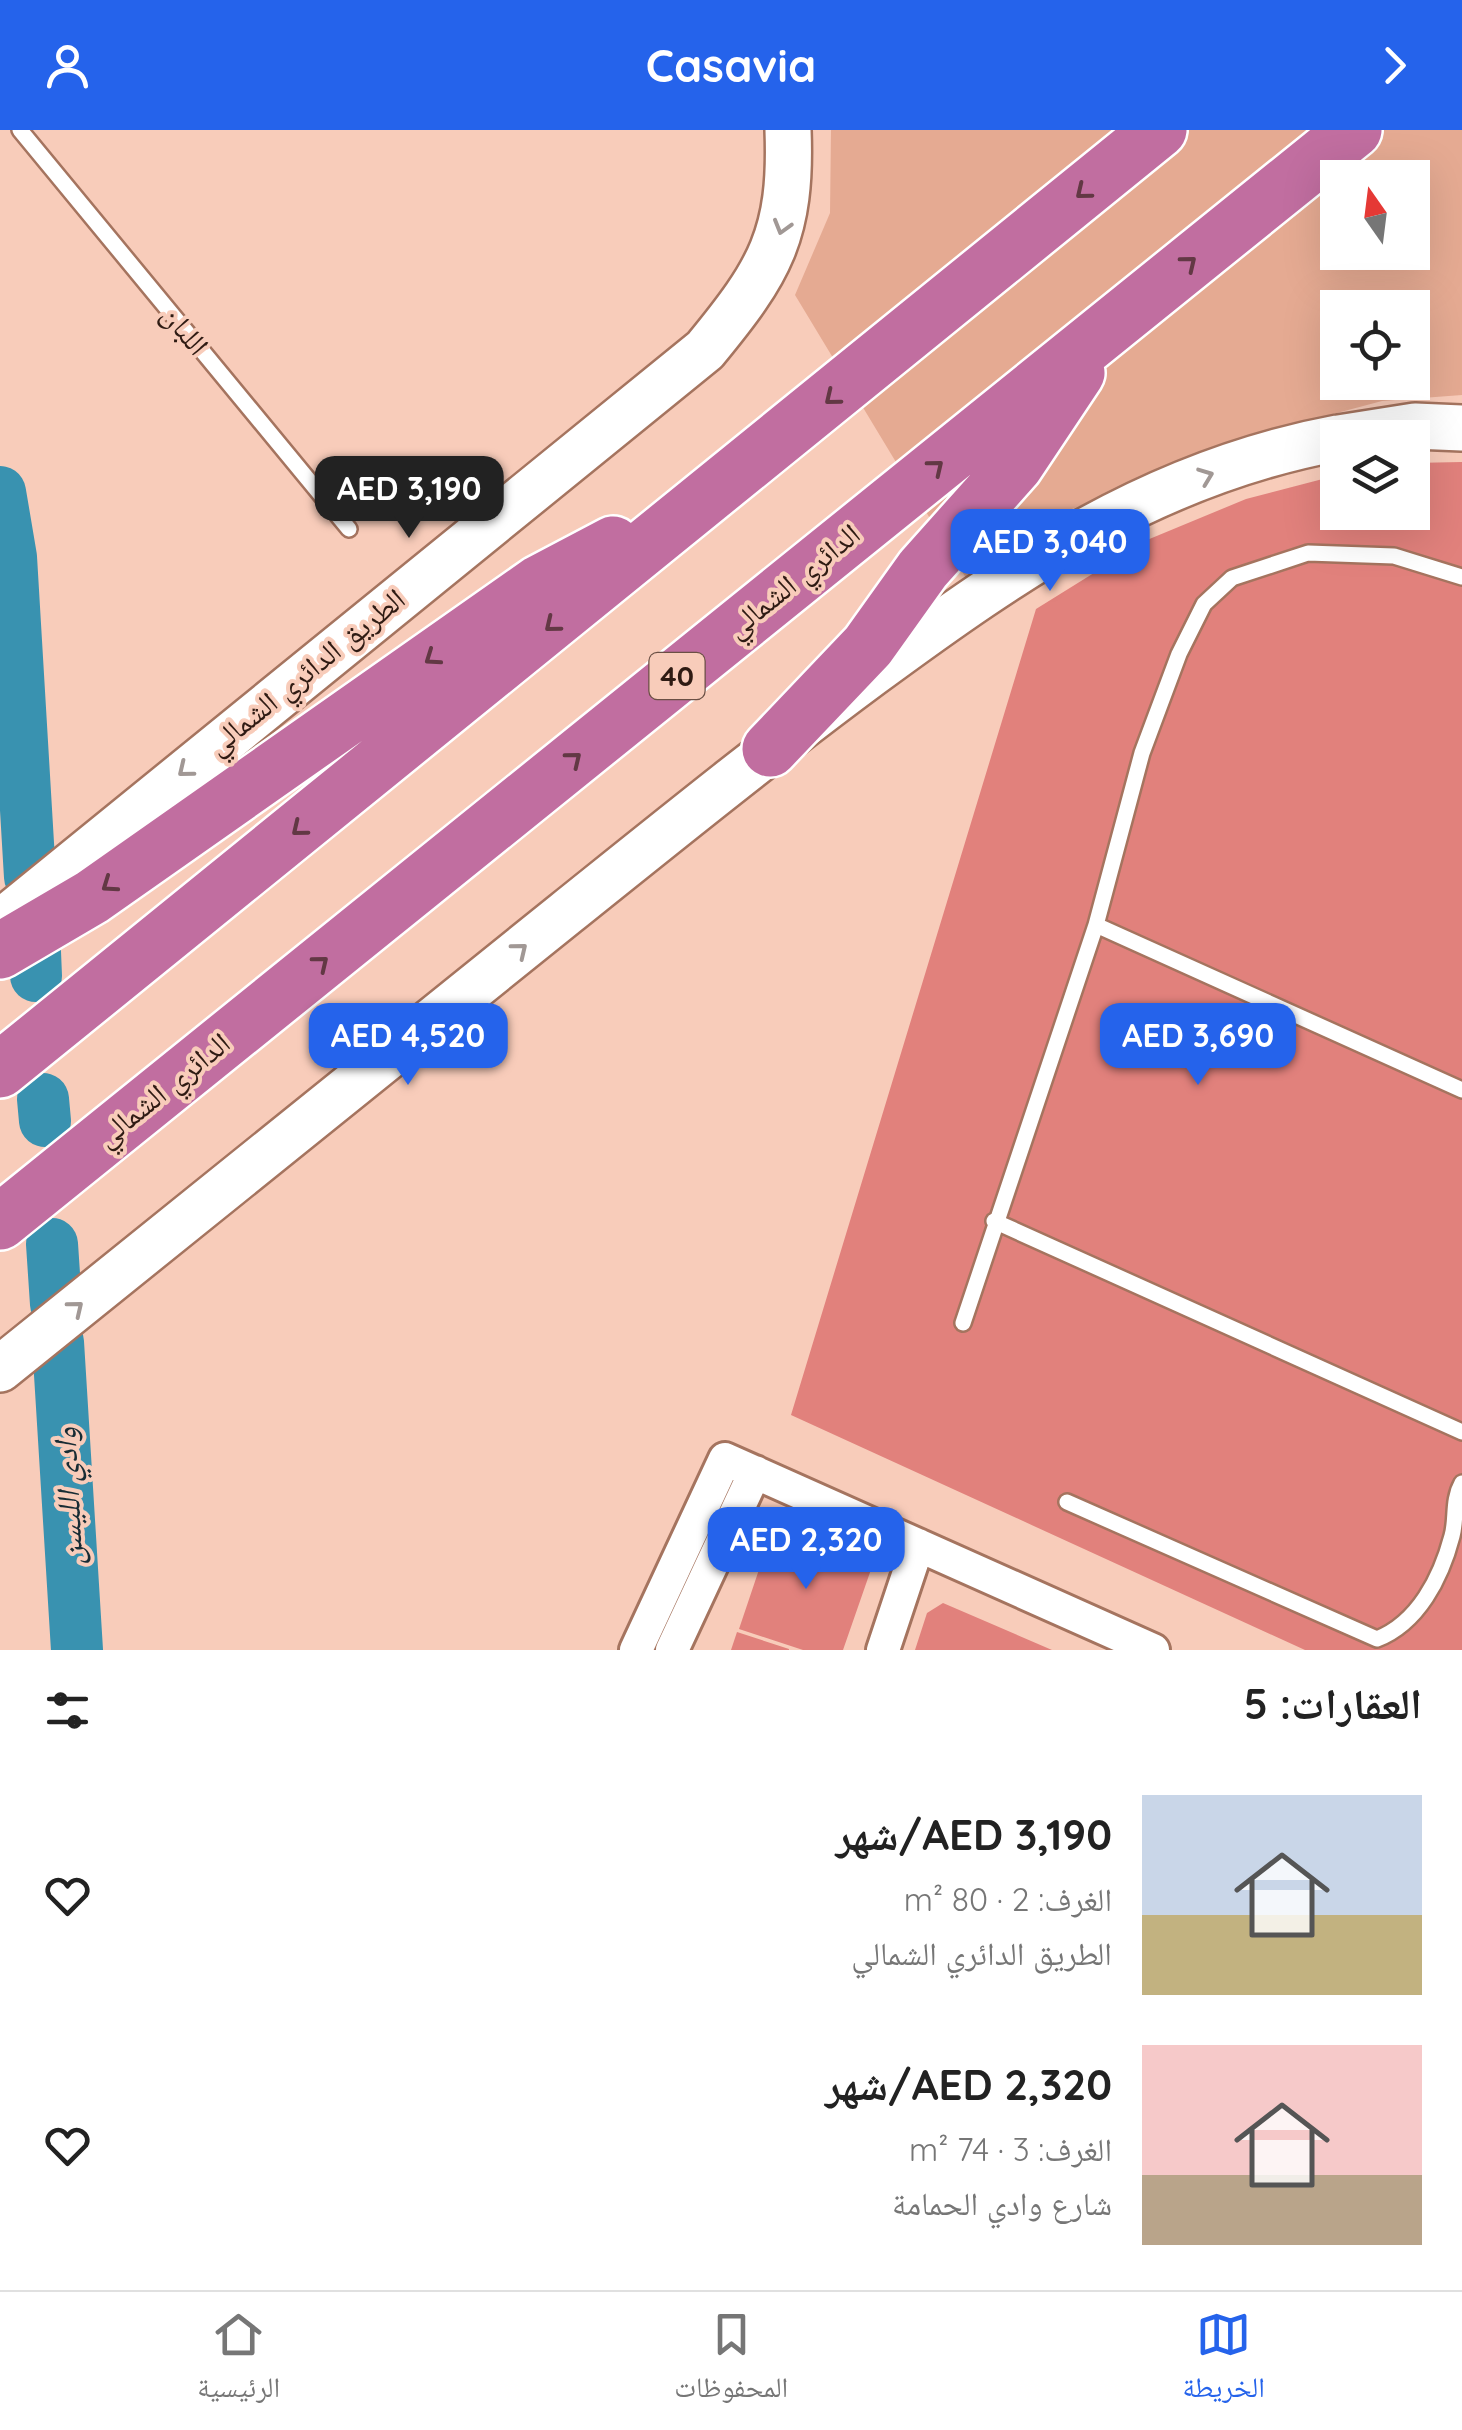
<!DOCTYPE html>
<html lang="ar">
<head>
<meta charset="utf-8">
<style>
  :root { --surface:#fff; --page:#f6f6f6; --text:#222; --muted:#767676; --line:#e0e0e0; --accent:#2563eb }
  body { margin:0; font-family:Quicksand,"Noto Naskh Arabic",sans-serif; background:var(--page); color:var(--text); direction:rtl; height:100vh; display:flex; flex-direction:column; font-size:38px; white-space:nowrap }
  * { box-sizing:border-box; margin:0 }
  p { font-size:32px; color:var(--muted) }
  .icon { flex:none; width:55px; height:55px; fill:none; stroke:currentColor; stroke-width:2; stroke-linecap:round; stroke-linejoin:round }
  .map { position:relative; height:1520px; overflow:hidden; direction:ltr }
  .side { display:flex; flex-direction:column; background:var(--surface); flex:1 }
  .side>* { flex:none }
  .needle { width:65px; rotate:346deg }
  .tools { position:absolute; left:1320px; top:30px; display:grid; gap:20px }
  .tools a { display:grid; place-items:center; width:110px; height:110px; border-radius:0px; background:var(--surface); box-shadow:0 10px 40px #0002; font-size:50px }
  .price { position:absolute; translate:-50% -85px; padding:0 22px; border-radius:20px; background:var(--accent); color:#fff; font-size:32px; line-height:65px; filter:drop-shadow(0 2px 5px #0008) }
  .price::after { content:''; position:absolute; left:50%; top:60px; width:30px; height:22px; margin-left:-15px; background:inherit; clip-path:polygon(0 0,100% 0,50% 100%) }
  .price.on { background:#222; color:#fff }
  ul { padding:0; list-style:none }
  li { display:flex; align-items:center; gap:30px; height:250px; padding:0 40px }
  li span { display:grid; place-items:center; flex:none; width:280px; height:200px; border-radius:0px; color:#555 }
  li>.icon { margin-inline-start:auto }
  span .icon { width:120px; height:120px; fill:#fffc; stroke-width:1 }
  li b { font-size:42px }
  h2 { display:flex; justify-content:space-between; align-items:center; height:120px; padding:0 40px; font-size:42px }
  header { display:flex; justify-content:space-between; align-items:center; height:130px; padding:0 40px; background:var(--accent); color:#fff; font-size:45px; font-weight:700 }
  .tabs { display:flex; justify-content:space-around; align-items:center; height:140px; border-top:2px solid var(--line); background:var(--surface); font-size:28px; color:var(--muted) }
  .tabs a { display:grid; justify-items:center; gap:5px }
  .tabs .on { color:var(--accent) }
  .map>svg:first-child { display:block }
  .green { fill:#e5aa92; fill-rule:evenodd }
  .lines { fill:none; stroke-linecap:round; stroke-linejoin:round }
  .river { stroke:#3992b0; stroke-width:52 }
  .building { fill:#e1817c }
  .service-casing { stroke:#a5745f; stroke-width:20 }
  .minor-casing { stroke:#a5745f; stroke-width:38 }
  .secondary-casing { stroke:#a5745f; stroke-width:50 }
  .motorway-casing { stroke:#fff; stroke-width:60 }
  .service { stroke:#fff; stroke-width:15 }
  .minor { stroke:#fff; stroke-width:32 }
  .secondary { stroke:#fff; stroke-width:45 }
  .motorway { stroke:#c16ea0; stroke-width:55 }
  .oneway { stroke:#623844 }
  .oneway2 { stroke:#a19895 }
  .labels { text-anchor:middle; stroke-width:8; stroke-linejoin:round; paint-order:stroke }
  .shield { fill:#f8ccba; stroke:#6b5045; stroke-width:2.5 }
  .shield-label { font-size:28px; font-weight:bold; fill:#2f1b13 }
  .street-label { font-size:30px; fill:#2f1b13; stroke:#f8ccba }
  .water-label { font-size:32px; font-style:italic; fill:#182c34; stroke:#f8ccba }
</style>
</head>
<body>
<header><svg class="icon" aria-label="forward" viewBox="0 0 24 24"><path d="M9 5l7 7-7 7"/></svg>Casavia<svg class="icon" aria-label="person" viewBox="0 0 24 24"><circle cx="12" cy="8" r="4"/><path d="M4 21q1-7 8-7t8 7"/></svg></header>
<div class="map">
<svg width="1462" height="1520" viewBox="0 0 1462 1520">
  <rect width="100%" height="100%" fill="#f8ccba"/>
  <path class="green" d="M831 0H1462V265L1382 271 1265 302 1062 383 966 448 795 165 830 83ZM1338 48H1412V122H1338ZM1338 178H1412V252H1338Z"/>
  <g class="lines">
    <path class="river" d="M0 362 11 427 30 747
      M35 822 36 846
      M43 969 45 991
      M52 1114 56 1174
      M58 1212 77 1520"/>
  </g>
  <path class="building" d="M1462 332V1520H1305L791 1285 1036 479 1147 410 1246 369 1338 345V382H1412V333Z
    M774 1395 875 1428 843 1520H803L739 1499Z
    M943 1473 1052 1520H915L927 1483Z
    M737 1502 789 1519V1520H731Z"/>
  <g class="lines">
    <defs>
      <path id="service" d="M20 0 349 399
        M1096 795 1142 623 1179 524 1204 474 1232 448 1308 423 1394 426 1462 447
        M994 1091 1462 1302
        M963 1193 1096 795 1462 960
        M1067 1372 1377 1509C1418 1493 1441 1448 1452 1406 1457 1388 1452 1371 1462 1353"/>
      <path id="minor" d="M636 1520 725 1329 1153 1520
        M672 1520 755 1342
        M883 1520 918 1415"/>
      <path id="secondary" d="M1339 308 1415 296 1462 298
        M0 793 705 220C770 141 792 105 788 0
        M0 1239C189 1087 377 935 566 783 667 702 767 621 871 544 1018 436 1154 342 1338 308"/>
      <path id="motorway" d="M770 619 868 516 923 439 1015 336 1077 243
        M0 821 92 767 539 453 613 414
        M0 940 1159 0
        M0 1092 1354 0"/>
    </defs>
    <use href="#service" class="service-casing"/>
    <use href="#minor" class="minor-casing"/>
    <use href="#secondary" class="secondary-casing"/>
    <use href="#motorway" class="motorway-casing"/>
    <use href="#service" class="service"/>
    <use href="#minor" class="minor"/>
    <use href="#secondary" class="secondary"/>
    <use href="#motorway" class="motorway"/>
  </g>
  <defs><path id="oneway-chevron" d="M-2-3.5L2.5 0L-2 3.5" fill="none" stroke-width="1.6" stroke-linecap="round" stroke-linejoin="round" transform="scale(2.5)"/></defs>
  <g class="oneway">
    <use href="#oneway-chevron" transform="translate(1083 62) rotate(141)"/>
    <use href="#oneway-chevron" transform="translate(1189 133) rotate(-39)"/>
    <use href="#oneway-chevron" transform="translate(832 268) rotate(141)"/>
    <use href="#oneway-chevron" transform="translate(936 337) rotate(-39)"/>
    <use href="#oneway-chevron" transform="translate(552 495) rotate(141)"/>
    <use href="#oneway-chevron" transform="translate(432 528) rotate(145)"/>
    <use href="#oneway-chevron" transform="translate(574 629) rotate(-39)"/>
    <use href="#oneway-chevron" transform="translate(299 699) rotate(141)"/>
    <use href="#oneway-chevron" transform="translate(109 755) rotate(145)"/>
    <use href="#oneway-chevron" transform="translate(321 833) rotate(-39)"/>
  </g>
  <g class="oneway2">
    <use href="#oneway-chevron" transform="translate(782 97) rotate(106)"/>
    <use href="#oneway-chevron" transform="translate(1206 346) rotate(-21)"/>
    <use href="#oneway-chevron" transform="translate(185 640) rotate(141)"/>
    <use href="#oneway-chevron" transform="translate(520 820) rotate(-39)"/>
    <use href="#oneway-chevron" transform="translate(76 1178) rotate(-39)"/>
  </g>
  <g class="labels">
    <rect class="shield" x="649.5" y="523" width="55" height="46" rx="8"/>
    <g class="shield-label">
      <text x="677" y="556">40</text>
    </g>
    <g class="street-label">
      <text transform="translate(185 200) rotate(51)" y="10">اللبان</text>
      <text transform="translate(793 451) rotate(-39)" y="10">الدائري الشمالي</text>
      <text transform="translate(306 542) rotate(-39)" y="10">الطريق الدائري الشمالي</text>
      <text transform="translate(163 960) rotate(-39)" y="10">الدائري الشمالي</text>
    </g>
    <g class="water-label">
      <text transform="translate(68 1366) rotate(-93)" y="11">وادي الليسن</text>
    </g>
  </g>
</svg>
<div class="tools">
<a><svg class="needle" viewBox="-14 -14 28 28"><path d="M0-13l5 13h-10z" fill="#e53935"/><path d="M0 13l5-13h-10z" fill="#767676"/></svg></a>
<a><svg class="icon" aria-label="locate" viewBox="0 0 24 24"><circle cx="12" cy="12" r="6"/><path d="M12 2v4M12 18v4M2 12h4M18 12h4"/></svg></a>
<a><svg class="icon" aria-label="layers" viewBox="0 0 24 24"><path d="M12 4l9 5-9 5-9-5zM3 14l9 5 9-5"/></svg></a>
</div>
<b class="price on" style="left:409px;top:411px">AED 3,190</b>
<b class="price" style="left:1050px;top:464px">AED 3,040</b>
<b class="price" style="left:408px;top:958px">AED 4,520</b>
<b class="price" style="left:1198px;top:958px">AED 3,690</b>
<b class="price" style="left:806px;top:1462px">AED 2,320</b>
</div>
<section class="side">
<h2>العقارات: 5<svg class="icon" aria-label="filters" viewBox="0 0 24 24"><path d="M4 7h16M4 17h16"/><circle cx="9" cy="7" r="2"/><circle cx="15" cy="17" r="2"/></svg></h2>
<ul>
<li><span style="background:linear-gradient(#c9d6e8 60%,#c2b280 0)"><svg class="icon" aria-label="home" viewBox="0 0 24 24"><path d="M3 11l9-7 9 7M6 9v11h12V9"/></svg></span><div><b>AED 3,190/شهر</b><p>الغرف: 2 · 80 m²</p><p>الطريق الدائري الشمالي</p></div><svg class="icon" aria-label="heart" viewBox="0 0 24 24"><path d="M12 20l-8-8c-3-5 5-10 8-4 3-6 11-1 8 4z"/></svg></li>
<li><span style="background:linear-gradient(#f6c9c9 65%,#b9a48a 0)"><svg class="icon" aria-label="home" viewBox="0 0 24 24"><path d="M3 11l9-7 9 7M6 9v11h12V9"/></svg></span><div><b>AED 2,320/شهر</b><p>الغرف: 3 · 74 m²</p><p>شارع وادي الحمامة</p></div><svg class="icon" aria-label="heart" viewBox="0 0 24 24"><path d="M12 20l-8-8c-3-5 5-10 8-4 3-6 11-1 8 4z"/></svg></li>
</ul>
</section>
<nav class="tabs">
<a class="on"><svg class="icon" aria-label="map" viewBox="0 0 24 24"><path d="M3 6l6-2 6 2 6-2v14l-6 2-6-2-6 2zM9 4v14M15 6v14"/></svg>الخريطة</a>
<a><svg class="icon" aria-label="saved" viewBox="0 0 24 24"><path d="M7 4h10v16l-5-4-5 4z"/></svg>المحفوظات</a>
<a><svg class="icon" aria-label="home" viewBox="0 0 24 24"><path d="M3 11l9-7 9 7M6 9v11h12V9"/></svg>الرئيسية</a>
</nav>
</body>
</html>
